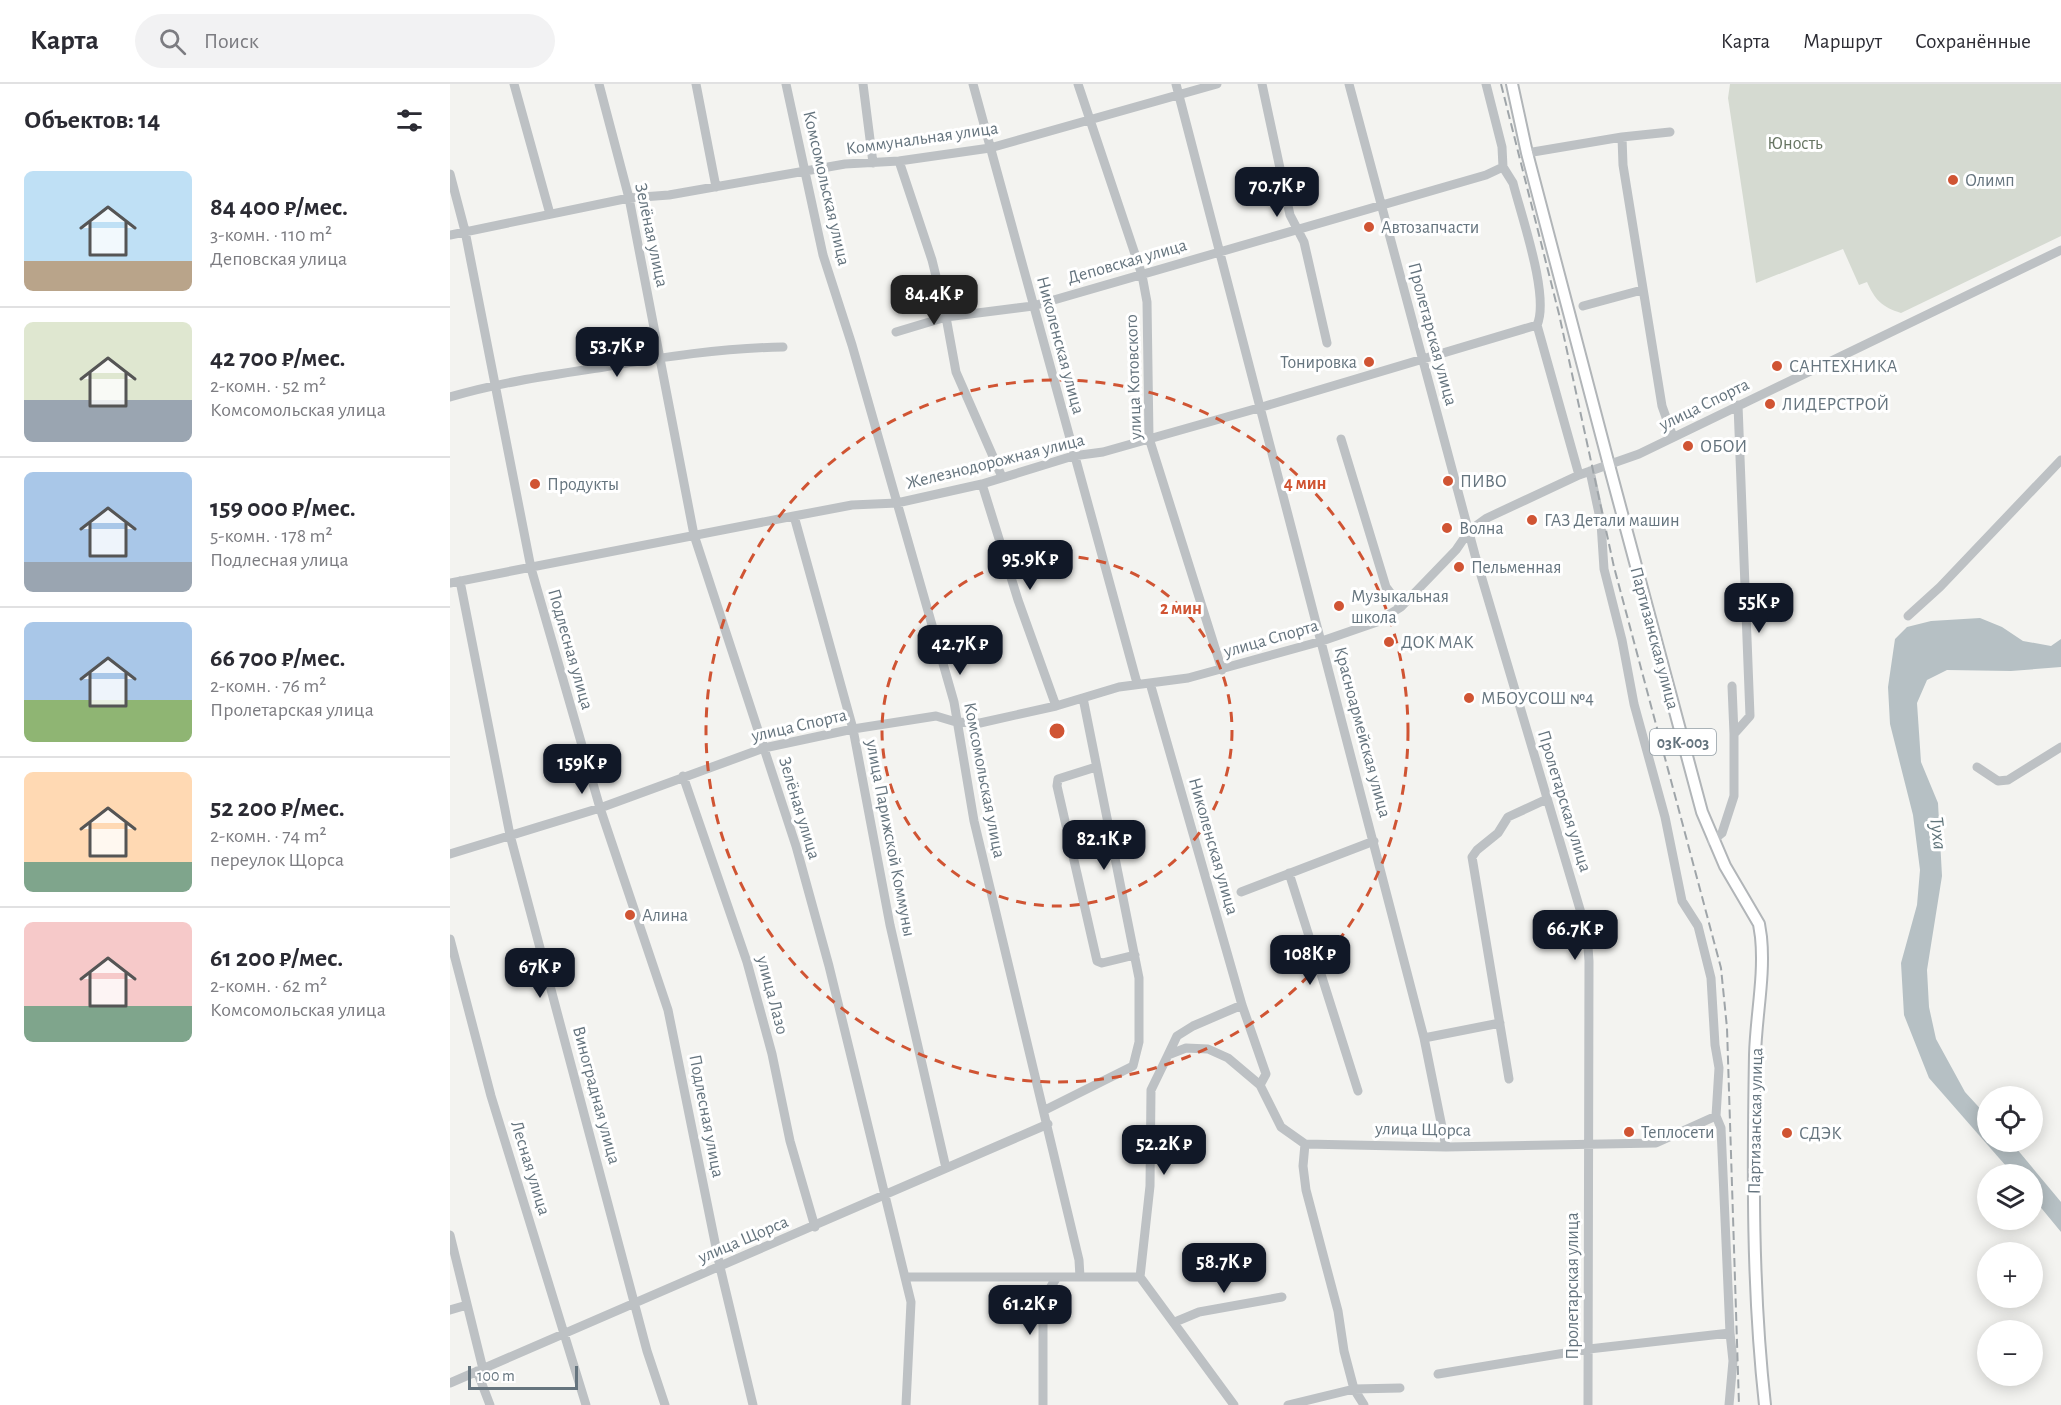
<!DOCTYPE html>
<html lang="ru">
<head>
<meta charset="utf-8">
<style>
  :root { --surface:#fff; --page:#f2f2f3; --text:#2b2b33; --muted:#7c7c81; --line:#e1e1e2; --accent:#111827 }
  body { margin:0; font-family:"Alegreya Sans",sans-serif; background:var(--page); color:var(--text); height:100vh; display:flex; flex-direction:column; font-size:22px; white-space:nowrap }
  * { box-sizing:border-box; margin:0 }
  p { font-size:20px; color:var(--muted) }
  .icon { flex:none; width:33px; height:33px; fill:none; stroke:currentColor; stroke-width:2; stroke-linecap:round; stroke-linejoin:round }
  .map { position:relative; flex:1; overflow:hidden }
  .sheet { display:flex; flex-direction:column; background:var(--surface); width:450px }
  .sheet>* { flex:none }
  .tools { position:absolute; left:1527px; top:1002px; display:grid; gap:12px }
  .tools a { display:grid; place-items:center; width:66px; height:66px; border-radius:50%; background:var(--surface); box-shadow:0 3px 15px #0003; font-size:30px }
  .scale { position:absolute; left:18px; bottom:15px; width:110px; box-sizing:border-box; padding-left:6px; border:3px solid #65747e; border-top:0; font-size:16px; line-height:21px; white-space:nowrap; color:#65747e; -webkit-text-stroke:4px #fff; paint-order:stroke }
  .price { position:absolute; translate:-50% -51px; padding:0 14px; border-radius:12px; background:var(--accent); color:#fff; font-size:20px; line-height:39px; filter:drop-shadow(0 2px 3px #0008) }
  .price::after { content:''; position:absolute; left:50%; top:36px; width:18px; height:14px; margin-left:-9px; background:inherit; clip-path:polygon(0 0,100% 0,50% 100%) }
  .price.selected { background:#222; color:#fff }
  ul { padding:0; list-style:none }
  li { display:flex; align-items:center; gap:18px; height:150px; padding:0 24px }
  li+li { border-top:2px solid var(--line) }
  li span { display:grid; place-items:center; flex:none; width:168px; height:120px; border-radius:9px; color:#555 }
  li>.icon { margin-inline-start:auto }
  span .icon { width:72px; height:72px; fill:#fffc; stroke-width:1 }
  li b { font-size:26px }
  h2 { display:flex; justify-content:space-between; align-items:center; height:72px; padding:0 24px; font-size:26px }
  header { display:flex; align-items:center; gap:36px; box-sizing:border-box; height:84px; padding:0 30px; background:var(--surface); border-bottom:2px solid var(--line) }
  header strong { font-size:28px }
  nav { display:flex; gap:33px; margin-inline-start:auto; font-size:21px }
  .search { width:420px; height:54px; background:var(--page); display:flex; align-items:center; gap:15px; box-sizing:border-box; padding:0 21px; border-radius:33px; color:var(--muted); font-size:22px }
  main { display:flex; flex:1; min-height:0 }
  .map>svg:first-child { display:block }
  .green { fill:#d5dad1 }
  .water { fill:#b6c0c4 }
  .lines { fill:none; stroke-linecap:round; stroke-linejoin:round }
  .major-casing { stroke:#b1b5b8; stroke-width:14 }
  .minor { stroke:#bdc1c4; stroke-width:9 }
  .major { stroke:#fff; stroke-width:10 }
  .rail { stroke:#9fa5a9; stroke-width:2; stroke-dasharray:9 4.5; stroke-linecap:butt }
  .ring { fill:none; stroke:#d05433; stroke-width:3; stroke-dasharray:10 8 }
  .poi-dot { fill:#d05433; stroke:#fff; stroke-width:2 }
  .labels { text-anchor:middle; stroke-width:6; stroke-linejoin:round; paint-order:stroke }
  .shield { fill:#fff; stroke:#939ea5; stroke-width:1.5 }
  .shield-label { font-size:16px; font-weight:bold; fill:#65747e }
  .street-label { font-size:18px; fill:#65747e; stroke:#fff }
  .park-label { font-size:18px; fill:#687663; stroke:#fff }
  .poi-label { font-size:18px; fill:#65747e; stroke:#fff; text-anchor:start }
  .water-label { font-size:20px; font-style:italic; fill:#61757b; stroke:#fff }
  .centre { fill:#d05433; stroke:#fff; stroke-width:3 }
  .ring-label { font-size:18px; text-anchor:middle; font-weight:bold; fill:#d05433; stroke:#fff; stroke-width:6; stroke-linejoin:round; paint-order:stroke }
</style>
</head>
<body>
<header>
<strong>Карта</strong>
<div class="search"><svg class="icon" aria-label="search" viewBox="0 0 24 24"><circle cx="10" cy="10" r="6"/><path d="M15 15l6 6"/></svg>Поиск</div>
<nav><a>Карта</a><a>Маршрут</a><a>Сохранённые</a></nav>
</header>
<main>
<section class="sheet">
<h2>Объектов: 14<svg class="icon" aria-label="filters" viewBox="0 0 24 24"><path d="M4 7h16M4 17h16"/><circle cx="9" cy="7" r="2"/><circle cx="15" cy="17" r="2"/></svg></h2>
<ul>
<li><span style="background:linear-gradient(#bfe0f5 75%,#b9a48a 0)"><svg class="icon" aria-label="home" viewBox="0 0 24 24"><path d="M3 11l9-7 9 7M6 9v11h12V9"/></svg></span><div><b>84 400 ₽/мес.</b><p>3-комн. · 110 m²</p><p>Деповская улица</p></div></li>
<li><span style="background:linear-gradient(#dfe7d0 65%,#9aa5b1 0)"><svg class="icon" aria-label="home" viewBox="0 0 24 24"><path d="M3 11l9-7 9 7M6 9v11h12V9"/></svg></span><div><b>42 700 ₽/мес.</b><p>2-комн. · 52 m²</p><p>Комсомольская улица</p></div></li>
<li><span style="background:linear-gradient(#a9c7e8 75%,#9aa5b1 0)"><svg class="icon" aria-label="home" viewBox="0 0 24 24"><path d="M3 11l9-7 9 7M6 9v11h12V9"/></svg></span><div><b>159 000 ₽/мес.</b><p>5-комн. · 178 m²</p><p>Подлесная улица</p></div></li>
<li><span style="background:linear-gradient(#a9c7e8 65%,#8fb573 0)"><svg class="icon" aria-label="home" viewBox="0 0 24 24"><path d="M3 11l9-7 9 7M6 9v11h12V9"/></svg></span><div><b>66 700 ₽/мес.</b><p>2-комн. · 76 m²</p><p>Пролетарская улица</p></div></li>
<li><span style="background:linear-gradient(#ffd9b3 75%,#7fa58c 0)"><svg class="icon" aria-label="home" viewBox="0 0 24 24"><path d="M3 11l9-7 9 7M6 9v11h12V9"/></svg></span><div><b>52 200 ₽/мес.</b><p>2-комн. · 74 m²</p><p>переулок Щорса</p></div></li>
<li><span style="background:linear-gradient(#f6c9c9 70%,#7fa58c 0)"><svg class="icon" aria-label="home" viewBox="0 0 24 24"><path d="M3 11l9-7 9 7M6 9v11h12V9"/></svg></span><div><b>61 200 ₽/мес.</b><p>2-комн. · 62 m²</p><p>Комсомольская улица</p></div></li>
</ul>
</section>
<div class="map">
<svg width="1611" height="1321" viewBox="0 0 1611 1321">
  <rect width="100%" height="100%" fill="#f3f3f0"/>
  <path class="green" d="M1280 0H1611V152L1451 229C1432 223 1425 216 1417 198L1409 201 1393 165 1306 199 1278 14Z"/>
  <path class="water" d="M1530 534 1552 543 1573 557 1601 562 1611 555V583L1561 587 1497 586 1477 596 1467 619 1471 678 1488 719 1492 792 1477 886 1479 923 1486 955 1515 1008 1537 1032 1538 1058H1561L1611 1118V1148L1583 1114 1582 1090H1563L1479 994 1454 931 1451 879 1467 821 1470 786 1463 731 1440 640 1438 603 1445 555 1457 543 1481 537Z"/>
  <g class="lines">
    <defs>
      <path id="major" d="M1062 0 1077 69 1159 381 1252 728 1275 782 1309 840 1311 853C1315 892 1306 932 1305 971 1303 1087 1302 1205 1315 1321"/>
    </defs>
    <use href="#major" class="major-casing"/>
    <path class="minor" d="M64 0 100 130
      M149 0 179 114 244 451 346 762 379 882 461 1218 456 1321
      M246 0 266 103
      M336 0 373 171 402 261 504 618 524 737 629 1176 630 1193
      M413 0 423 79
      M523 0 687 599
      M628 0 692 191 697 218 699 354 772 586
      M726 0 974 954 996 1063
      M812 0 840 131 854 158 877 259
      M899 0 1025 471 1137 849 1139 877 1138 1321
      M1036 0 1052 63 1053 83 1063 99C1071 131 1100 213 1087 241L1129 391
      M1172 53 1173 81 1212 322 1223 353
      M1077 69 1172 53 1220 48
      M449 77 482 176 496 233 506 288 552 393
      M0 90 15 147 81 484 150 724 218 926 270 1183 303 1321
      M0 151 179 114 219 111 395 80 449 77 540 64 767 0
      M1133 222 1192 206
      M446 248 496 233 583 222 1036 91 1053 83
      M0 313C51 298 102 291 154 283 213 273 272 264 333 263
      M891 355 936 503 951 523
      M1140 387 1151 439 1154 485 1172 556 1184 620 1215 733 1232 817 1248 842 1261 894 1265 961 1269 984 1266 1032 1271 1044 1280 1249 1283 1277 1279 1321
      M532 400 568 516 606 622
      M344 432 403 645 440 841 496 1084
      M10 497 60 751 197 1267 215 1321
      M0 499 344 432 402 421 447 419 532 400 623 372 653 368 812 323 1087 241
      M1458 532 1490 503 1611 376
      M700 599 792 921 816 990 810 1001
      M1282 602 1284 650
      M646 683 608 695 607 702 647 877 652 879 685 871
      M1527 683 1548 697 1558 696 1611 663
      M233 692 297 878 322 970 340 1057 365 1143
      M1262 757 1272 749 1284 712V650L1300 632 1288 321
      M0 770 150 724 314 664 403 645 486 632 506 638 530 639 606 622 669 603 738 594 872 557 927 538 951 523 1006 466 1019 447 1037 434 1129 391 1189 370 1611 166
      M839 789 908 1007
      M791 808 924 757
      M0 855 41 1012 136 1321
      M974 954 1050 939
      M718 971 727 952 743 942 792 921
      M1059 995 1022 773 1027 766 1048 749 1058 733 1097 715
      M595 1026 683 982 689 958V894L633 614
      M855 1060 853 1082 856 1106 888 1227 894 1267 904 1305 914 1321
      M0 1151 33 1285
      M455 1193H690
      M0 1226 17 1221
      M725 1238 749 1228 832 1213
      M27 1287 40 1321
      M988 1290 1139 1265 1280 1249
      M0 1299 598 1040
      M593 1321V1222L597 1209 607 1193
      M784 1321 690 1193 700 1102 701 1006 718 971 736 964 758 965 778 974 810 1001 831 1043 855 1060 996 1063 1206 1059 1266 1032
      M838 1321 904 1305 950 1304"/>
    <use href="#major" class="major"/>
    <path class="rail" d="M1051 0 1109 230 1164 483 1271 884 1277 944 1289 1321"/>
  </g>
  <g class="ring">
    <circle cx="607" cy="647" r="175"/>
    <circle cx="607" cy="647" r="351"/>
  </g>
  <g class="poi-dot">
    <circle cx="1503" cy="96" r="6"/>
    <circle cx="919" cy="143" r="6"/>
    <circle cx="919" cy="278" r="6"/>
    <circle cx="1327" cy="282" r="6"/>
    <circle cx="1320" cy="320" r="6"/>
    <circle cx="1238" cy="362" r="6"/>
    <circle cx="998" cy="397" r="6"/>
    <circle cx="85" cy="400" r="6"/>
    <circle cx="1082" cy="436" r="6"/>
    <circle cx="997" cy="444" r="6"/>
    <circle cx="1009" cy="483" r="6"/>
    <circle cx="889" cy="522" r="6"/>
    <circle cx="939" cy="558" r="6"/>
    <circle cx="1019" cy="614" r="6"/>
    <circle cx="180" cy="831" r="6"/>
    <circle cx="1179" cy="1048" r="6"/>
    <circle cx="1337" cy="1049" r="6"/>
  </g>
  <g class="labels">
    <rect class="shield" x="1200" y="645" width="66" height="26" rx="4.5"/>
    <g class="shield-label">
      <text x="1233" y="664">03К-003</text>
    </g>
    <g class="street-label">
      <text transform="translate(472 54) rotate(-8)" y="6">Коммунальная улица</text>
      <text transform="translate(377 104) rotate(77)" y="6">Комсомольская улица</text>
      <text transform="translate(202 151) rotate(78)" y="6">Зелёная улица</text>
      <text transform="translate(677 177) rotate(-16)" y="6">Деповская улица</text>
      <text transform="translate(983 250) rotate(75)" y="6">Пролетарская улица</text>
      <text transform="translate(611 261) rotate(75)" y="6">Николенская улица</text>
      <text transform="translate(683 293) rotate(-92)" y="6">улица Котовского</text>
      <text transform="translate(1254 320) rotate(-26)" y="6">улица Спорта</text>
      <text transform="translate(545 377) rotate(-14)" y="6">Железнодорожная улица</text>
      <text transform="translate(821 554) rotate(-16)" y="6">улица Спорта</text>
      <text transform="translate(1205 554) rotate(75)" y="6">Партизанская улица</text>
      <text transform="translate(121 565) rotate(74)" y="6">Подлесная улица</text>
      <text transform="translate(349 641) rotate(-13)" y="6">улица Спорта</text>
      <text transform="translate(913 648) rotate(75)" y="6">Красноармейская улица</text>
      <text transform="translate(535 696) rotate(79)" y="6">Комсомольская улица</text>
      <text transform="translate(1115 717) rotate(73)" y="6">Пролетарская улица</text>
      <text transform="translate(350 724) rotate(73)" y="6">Зелёная улица</text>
      <text transform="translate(441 754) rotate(79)" y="6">улица Парижской Коммуны</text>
      <text transform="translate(764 762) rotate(74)" y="6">Николенская улица</text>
      <text transform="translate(323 911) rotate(75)" y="6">улица Лазо</text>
      <text transform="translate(147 1011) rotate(75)" y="6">Виноградная улица</text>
      <text transform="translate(257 1032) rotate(79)" y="6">Подлесная улица</text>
      <text transform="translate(1305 1037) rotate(-89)" y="6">Партизанская улица</text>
      <text transform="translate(973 1045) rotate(1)" y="6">улица Щорса</text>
      <text transform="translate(81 1084) rotate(73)" y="6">Лесная улица</text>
      <text transform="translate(293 1155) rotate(-23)" y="6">улица Щорса</text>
      <text transform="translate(1122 1202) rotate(-90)" y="6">Пролетарская улица</text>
    </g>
    <g class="park-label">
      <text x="1345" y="65">Юность</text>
    </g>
    <g class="poi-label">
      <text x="1515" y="102">Олимп</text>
      <text x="931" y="149">Автозапчасти</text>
      <text x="907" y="284" text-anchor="end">Тонировка</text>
      <text x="1339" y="288">САНТЕХНИКА</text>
      <text x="1332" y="326">ЛИДЕРСТРОЙ</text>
      <text x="1250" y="368">ОБОИ</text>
      <text x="1010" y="403">ПИВО</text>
      <text x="97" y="406">Продукты</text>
      <text x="1094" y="442">ГАЗ Детали машин</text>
      <text x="1009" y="450">Волна</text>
      <text x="1021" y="489">Пельменная</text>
      <text x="901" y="518">Музыкальная<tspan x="901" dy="21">школа</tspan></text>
      <text x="951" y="564">ДОК МАК</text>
      <text x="1031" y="620">МБОУСОШ №4</text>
      <text x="192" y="837">Алина</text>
      <text x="1191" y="1054">Теплосети</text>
      <text x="1349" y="1055">СДЭК</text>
    </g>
    <g class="water-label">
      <text transform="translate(1489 749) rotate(83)" y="7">Туха</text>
    </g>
  </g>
  <circle cx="607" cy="647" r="9" class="centre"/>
  <g class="ring-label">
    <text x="855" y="405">4 мин</text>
    <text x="731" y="530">2 мин</text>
  </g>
</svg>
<div class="tools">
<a><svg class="icon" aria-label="locate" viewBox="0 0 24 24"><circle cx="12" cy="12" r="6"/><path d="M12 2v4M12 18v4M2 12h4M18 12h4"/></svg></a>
<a><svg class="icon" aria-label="layers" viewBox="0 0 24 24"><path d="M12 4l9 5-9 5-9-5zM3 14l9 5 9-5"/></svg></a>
<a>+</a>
<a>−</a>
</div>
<div class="scale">100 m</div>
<b class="price" style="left:827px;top:134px">70.7K ₽</b>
<b class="price selected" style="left:484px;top:242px">84.4K ₽</b>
<b class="price" style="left:167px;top:294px">53.7K ₽</b>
<b class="price" style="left:580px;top:507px">95.9K ₽</b>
<b class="price" style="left:1309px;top:550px">55K ₽</b>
<b class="price" style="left:510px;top:592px">42.7K ₽</b>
<b class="price" style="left:132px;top:711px">159K ₽</b>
<b class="price" style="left:654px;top:787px">82.1K ₽</b>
<b class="price" style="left:1125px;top:877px">66.7K ₽</b>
<b class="price" style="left:860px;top:902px">108K ₽</b>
<b class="price" style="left:90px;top:915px">67K ₽</b>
<b class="price" style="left:714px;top:1092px">52.2K ₽</b>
<b class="price" style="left:774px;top:1210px">58.7K ₽</b>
<b class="price" style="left:580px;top:1252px">61.2K ₽</b>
</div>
</main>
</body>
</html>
